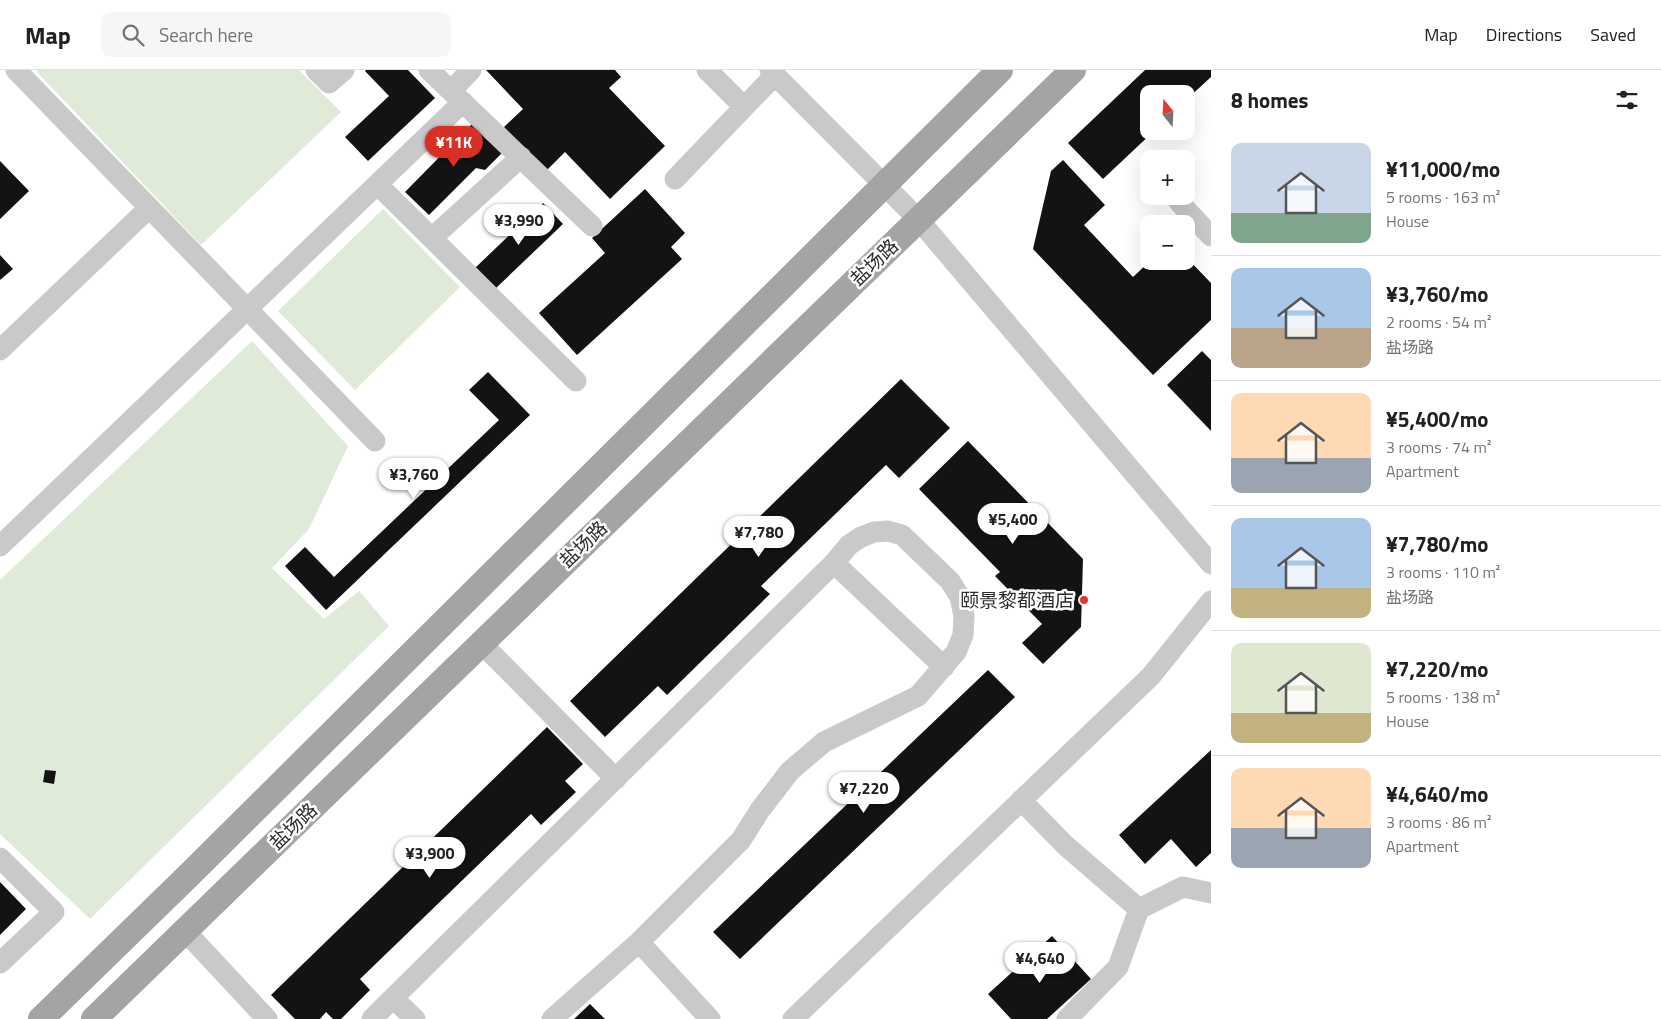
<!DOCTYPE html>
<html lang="en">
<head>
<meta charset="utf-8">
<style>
  :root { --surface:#fff; --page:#f6f6f6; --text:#202124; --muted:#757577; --line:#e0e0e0; --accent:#d93025 }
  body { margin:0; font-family:"Titillium Web","Noto Sans SC",sans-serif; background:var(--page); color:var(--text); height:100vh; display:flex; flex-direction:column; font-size:19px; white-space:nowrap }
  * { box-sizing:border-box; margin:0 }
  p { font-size:16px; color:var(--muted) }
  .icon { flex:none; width:28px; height:28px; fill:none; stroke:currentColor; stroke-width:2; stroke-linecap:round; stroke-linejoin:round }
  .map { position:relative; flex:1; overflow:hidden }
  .side { display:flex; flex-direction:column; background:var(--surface); width:450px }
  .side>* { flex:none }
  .needle { width:32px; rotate:342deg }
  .tools { position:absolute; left:1140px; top:15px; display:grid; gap:10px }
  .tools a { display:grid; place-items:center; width:55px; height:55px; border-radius:10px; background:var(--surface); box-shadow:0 5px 20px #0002; font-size:25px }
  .price { position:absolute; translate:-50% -42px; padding:0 11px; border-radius:18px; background:#fff; color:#222; font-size:16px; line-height:32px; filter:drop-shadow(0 1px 2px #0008) }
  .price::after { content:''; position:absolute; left:50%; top:30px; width:15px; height:11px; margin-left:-8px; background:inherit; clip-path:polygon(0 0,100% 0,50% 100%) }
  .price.on { background:var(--accent); color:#fff }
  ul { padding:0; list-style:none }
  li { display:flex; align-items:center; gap:15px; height:125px; padding:0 20px }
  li+li { border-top:1px solid var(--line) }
  li span { display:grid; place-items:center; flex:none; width:140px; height:100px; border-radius:10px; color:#555 }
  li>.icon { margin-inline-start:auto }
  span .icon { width:60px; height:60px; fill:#fffc; stroke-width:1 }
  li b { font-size:21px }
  h2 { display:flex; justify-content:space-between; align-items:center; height:60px; padding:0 20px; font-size:21px }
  header { display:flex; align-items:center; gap:30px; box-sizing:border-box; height:70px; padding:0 25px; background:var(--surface); border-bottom:1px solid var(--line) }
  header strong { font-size:24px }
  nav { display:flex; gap:28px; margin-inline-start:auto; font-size:18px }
  .search { width:350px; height:45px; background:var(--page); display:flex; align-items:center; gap:12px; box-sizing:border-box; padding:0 18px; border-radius:10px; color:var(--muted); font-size:19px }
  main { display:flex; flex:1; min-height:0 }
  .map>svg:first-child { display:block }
  .green { fill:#e0ead9 }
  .building { fill:#131313 }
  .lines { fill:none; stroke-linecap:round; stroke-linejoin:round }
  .minor { stroke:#c9c9c9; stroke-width:21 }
  .major { stroke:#a4a4a4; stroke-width:26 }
  .poi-dot { fill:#e2392e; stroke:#fff; stroke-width:2 }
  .labels { text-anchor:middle; stroke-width:5; stroke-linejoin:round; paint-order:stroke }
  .street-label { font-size:19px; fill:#2c2c2c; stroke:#fff }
  .poi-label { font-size:19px; fill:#2c2c2c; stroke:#fff; text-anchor:end }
</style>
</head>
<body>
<header>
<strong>Map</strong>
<div class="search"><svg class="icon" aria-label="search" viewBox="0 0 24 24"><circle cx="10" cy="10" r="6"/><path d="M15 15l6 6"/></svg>Search here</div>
<nav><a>Map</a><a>Directions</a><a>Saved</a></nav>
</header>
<main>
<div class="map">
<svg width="1211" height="949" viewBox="0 0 1211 949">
  <rect width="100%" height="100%" fill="#fff"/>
  <path class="green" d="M38 0H299L341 42 201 175 37 2Z
    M383 139 460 217 355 320 278 241Z
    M252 271 348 376 309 459 272 498 324 549 359 521 389 556 90 849 0 764V510Z"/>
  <path class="building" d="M366 0H408L435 28 368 91 345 67 389 26 365 1Z
    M486 0H615L621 7 609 18 665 76 610 129 565 82 546 101 504 57 523 39Z
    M1145 0H1211V7L1186 30V24H1149V61H1154L1103 109 1068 73Z
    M473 53 503 82 485 100 476 98 429 145 405 122Z
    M1063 90 1105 135 1084 155 1133 207 1150 191H1186V187L1211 213V250L1153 305 1033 179 1051 101Z
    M0 91 29 121 0 149Z
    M645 119 685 163 671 177 682 189 577 285 539 243 605 183 592 168Z
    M543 133 563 154 495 219 475 198Z
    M0 185 13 199 0 210Z
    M1202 281 1211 290V361L1167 315Z
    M488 302 530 345 326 540 285 496 305 477 334 507 499 350 469 320Z
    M901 309 950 358 899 408 886 395 761 516 770 524 667 625 658 616 605 667 570 631Z
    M968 371 1083 489 1081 557 1043 594 1022 573 1042 554 995 506 1000 502 919 419Z
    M988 600 1015 627 740 889 713 862Z
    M547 657 583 694 565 711 576 722 541 755 531 744 360 909 370 920 341 949H333L326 942 320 949H295L271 925Z
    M1211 680V783L1196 797 1171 769 1145 794 1119 765Z
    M45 700 56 701 54 714 43 712Z
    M0 812 26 839 0 865Z
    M1052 866 1091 909 1047 949H1011L988 924Z
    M590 934 605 949H574Z"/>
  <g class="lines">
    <path class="minor" d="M16 0 375 371
      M316 0 329 13 344 0
      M429 0 592 156
      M707 0 744 37
      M770 0 918 149 1211 494
      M451 21 471 0
      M675 109 775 5
      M378 115 576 311
      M1179 132 1211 166
      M432 168 521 87
      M0 280 149 138
      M0 476 463 32
      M481 573 616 709
      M1021 730 1065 775 1139 839
      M0 788 54 842 0 893
      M185 861 267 949
      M639 872 710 949
      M372 949 393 928
      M415 949 393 928 834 493 944 597
      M552 949 639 872 741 770 760 740 790 701 824 672 918 626 956 582 963 565 964 546 960 527 950 511 902 465 888 461 874 462 861 467 849 475 834 493
      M793 949 1151 606 1211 531
      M1067 949 1118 897 1139 839 1183 817 1211 823"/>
    <path class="major" d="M41 949 186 808 1000 0
      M94 949 1073 0"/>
  </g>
  <circle class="poi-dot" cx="1084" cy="530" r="5"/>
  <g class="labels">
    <g class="street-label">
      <text transform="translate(874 192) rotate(-44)" y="7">盐场路</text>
      <text transform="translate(583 474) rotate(-44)" y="7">盐场路</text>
      <text transform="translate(293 756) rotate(-44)" y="7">盐场路</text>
    </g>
    <g class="poi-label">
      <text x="1074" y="537">颐景黎都酒店</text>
    </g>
  </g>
</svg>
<div class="tools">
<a><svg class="needle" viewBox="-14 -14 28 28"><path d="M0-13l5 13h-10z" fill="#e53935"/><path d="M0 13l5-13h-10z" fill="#757577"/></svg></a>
<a>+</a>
<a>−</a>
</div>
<b class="price on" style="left:454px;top:98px">¥11K</b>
<b class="price" style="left:519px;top:176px">¥3,990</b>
<b class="price" style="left:414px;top:430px">¥3,760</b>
<b class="price" style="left:1013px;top:475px">¥5,400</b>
<b class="price" style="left:759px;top:488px">¥7,780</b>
<b class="price" style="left:864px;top:744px">¥7,220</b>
<b class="price" style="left:430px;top:809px">¥3,900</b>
<b class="price" style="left:1040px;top:914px">¥4,640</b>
</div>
<section class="side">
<h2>8 homes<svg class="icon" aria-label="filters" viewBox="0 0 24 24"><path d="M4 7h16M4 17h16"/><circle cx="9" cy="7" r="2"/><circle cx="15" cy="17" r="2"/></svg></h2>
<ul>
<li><span style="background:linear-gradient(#c9d6e8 70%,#7fa58c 0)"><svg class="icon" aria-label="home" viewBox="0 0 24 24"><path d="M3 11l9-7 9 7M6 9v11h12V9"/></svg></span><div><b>¥11,000/mo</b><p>5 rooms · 163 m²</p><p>House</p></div></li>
<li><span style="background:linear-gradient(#a9c7e8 60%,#b9a48a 0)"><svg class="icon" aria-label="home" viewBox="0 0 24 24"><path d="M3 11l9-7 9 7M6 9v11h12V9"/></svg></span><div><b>¥3,760/mo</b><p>2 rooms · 54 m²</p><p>盐场路</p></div></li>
<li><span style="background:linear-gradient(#ffd9b3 65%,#9aa5b1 0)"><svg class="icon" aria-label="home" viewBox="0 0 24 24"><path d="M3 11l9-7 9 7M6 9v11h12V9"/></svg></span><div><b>¥5,400/mo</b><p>3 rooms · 74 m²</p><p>Apartment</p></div></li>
<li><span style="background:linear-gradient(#a9c7e8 70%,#c2b280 0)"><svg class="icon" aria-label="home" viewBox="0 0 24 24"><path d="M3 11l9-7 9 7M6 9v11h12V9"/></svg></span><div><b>¥7,780/mo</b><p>3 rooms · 110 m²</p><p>盐场路</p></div></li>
<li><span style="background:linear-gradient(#dfe7d0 70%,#c2b280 0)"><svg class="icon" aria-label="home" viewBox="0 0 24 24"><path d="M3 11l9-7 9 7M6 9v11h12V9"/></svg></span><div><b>¥7,220/mo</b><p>5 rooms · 138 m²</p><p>House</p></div></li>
<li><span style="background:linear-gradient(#ffd9b3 60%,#9aa5b1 0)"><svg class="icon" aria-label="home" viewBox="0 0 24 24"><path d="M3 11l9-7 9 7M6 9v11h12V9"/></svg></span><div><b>¥4,640/mo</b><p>3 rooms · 86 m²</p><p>Apartment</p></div></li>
</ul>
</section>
</main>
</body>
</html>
